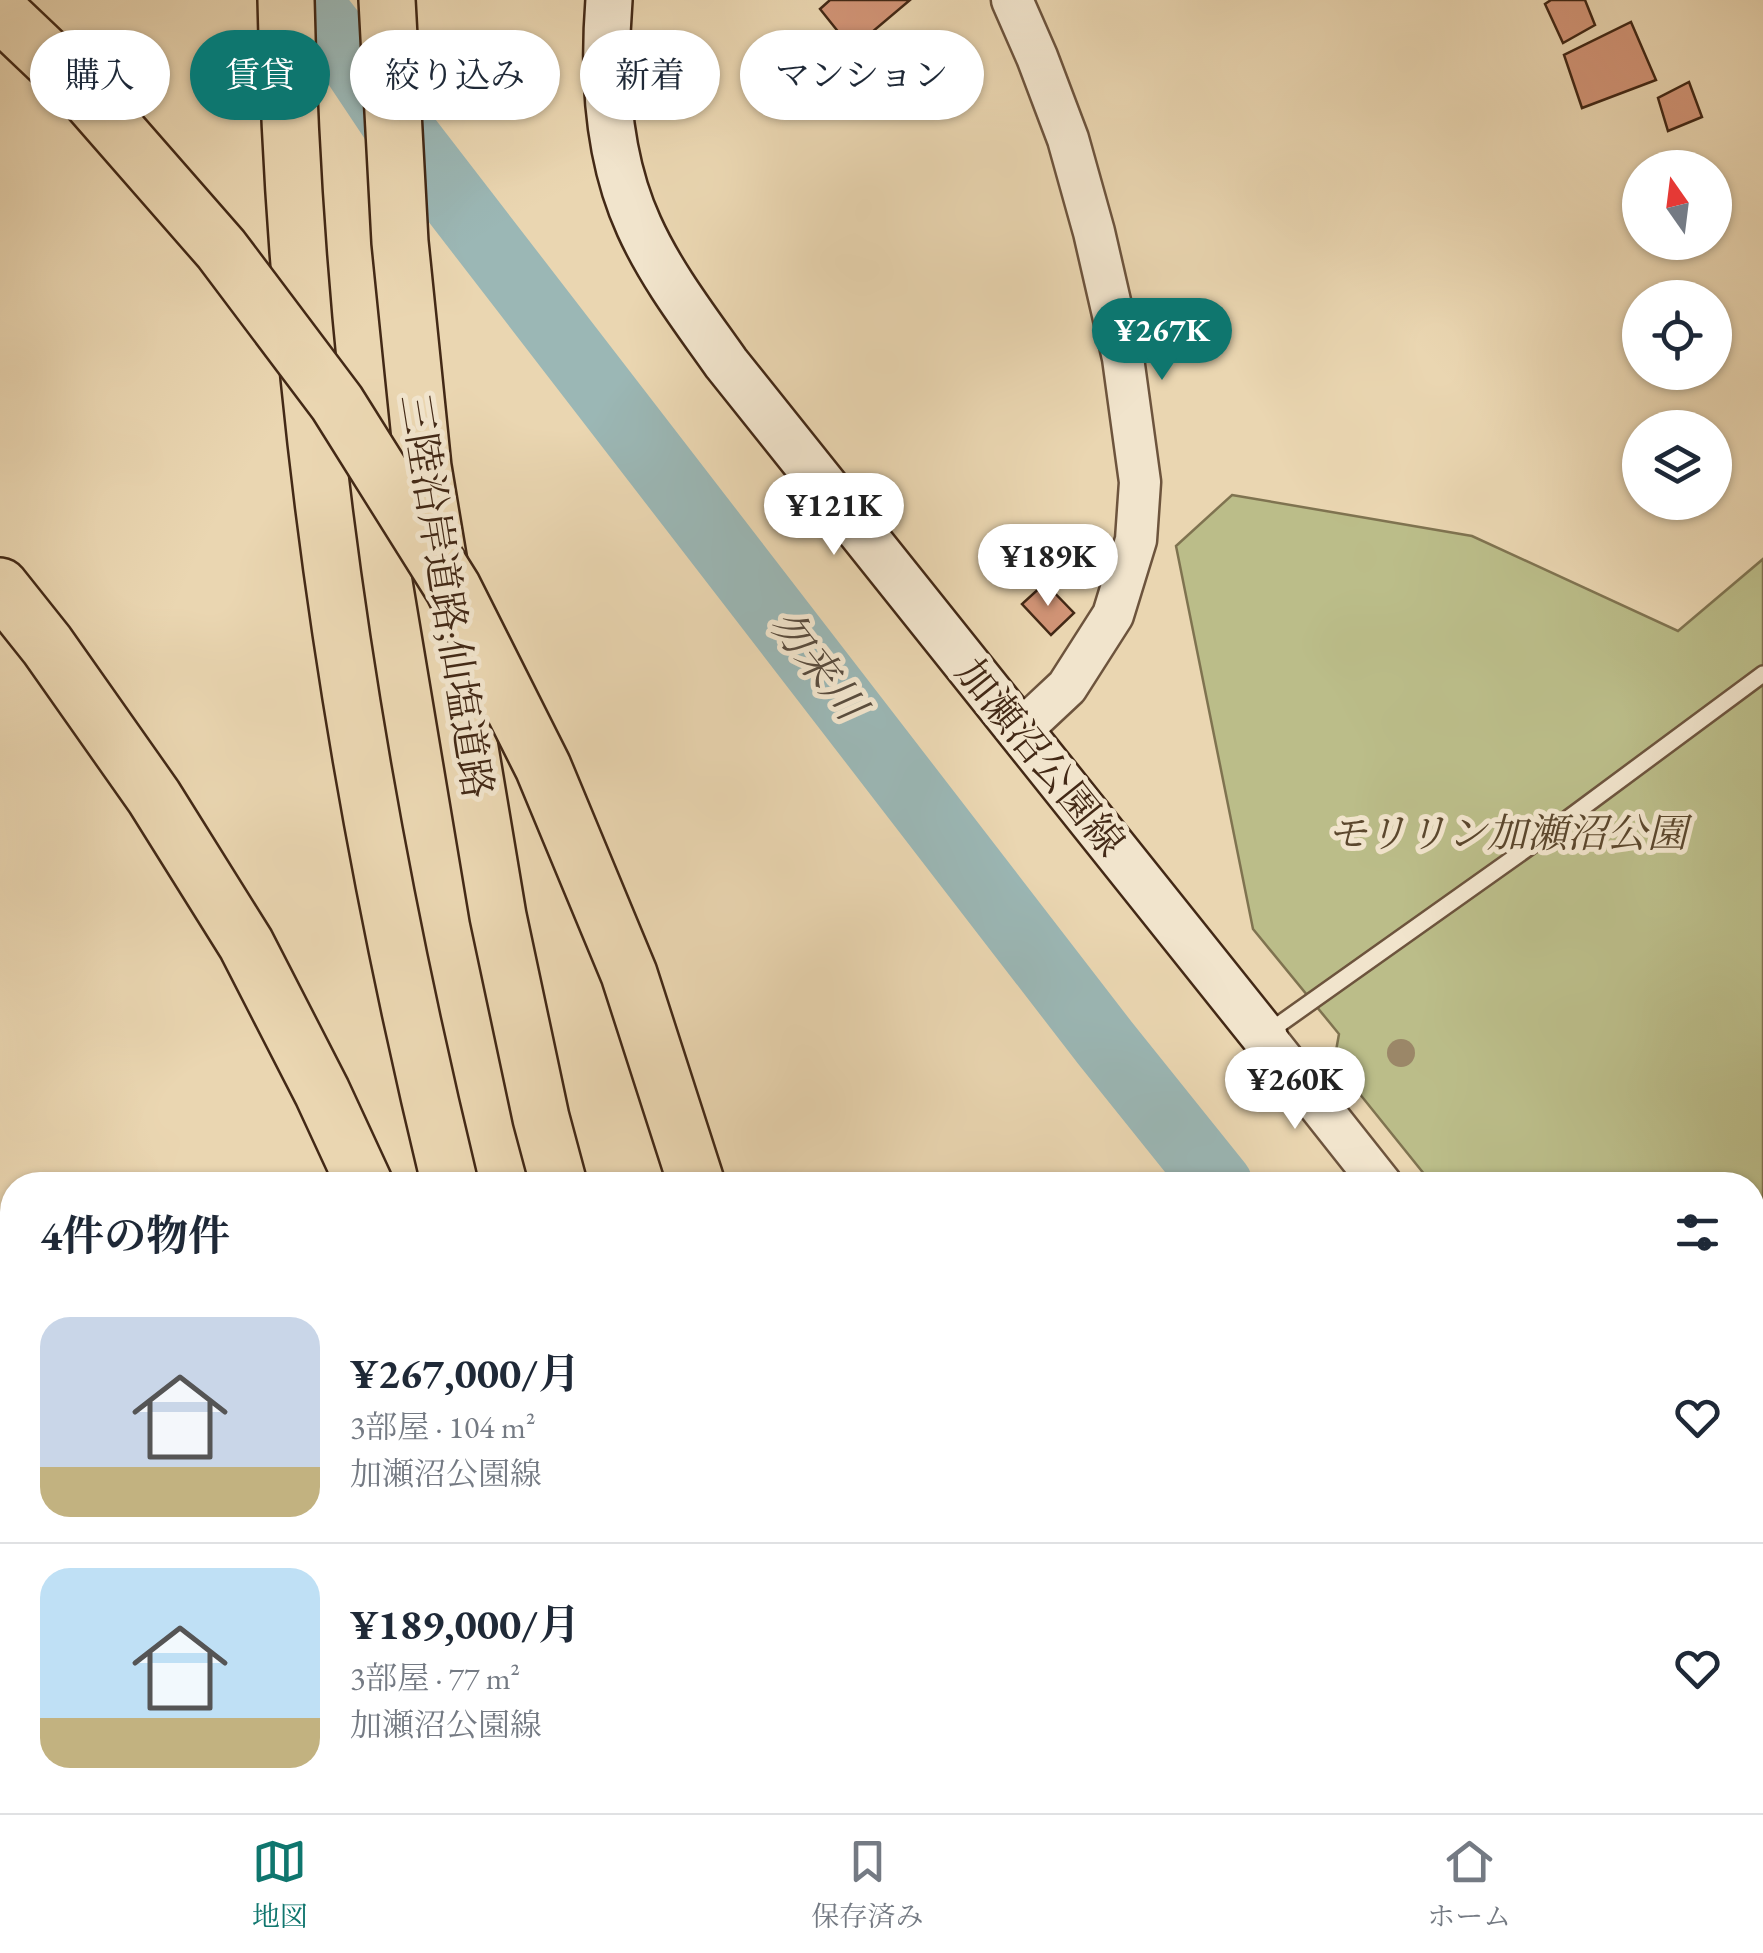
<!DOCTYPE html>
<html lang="ja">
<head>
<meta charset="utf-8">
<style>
  :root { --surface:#fff; --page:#f2f2f3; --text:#1f2937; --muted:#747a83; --line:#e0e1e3; --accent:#0f766e }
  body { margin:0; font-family:"EB Garamond","Noto Serif JP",serif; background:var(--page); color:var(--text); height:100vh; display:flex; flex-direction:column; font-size:38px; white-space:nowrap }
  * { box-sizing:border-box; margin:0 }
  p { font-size:32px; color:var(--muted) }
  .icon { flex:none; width:55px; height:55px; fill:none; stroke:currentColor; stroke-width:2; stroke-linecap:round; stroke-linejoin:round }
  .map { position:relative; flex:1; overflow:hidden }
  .panel { position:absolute; left:0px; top:1172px; width:1765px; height:642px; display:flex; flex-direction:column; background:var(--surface); border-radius:40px 40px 0 0; box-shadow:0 2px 8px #0004 }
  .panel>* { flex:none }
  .hud { position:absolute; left:30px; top:30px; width:1000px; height:90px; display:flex; gap:20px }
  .needle { width:65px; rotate:346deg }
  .tools { position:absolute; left:1622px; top:150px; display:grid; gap:20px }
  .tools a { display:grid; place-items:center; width:110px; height:110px; border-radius:50%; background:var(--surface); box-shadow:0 2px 8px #0004; font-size:50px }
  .price { position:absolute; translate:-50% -85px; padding:0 22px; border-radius:35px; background:#fff; color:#222; font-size:32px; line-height:65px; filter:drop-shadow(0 2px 5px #0008) }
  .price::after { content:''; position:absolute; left:50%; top:60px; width:30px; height:22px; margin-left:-15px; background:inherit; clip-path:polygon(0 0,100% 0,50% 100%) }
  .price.on { background:var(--accent); color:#fff }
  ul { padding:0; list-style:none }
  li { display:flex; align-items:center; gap:30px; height:250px; padding:0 40px }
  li+li { border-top:2px solid var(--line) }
  li span { display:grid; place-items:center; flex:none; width:280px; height:200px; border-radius:30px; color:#555 }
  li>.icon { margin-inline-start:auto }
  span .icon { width:120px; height:120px; fill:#fffc; stroke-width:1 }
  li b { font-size:42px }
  h2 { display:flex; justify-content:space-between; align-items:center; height:120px; padding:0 40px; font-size:42px }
  .pill { padding:0 35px; border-radius:45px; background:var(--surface); box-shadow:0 2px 8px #0004; font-size:35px; line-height:90px }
  .pill.on { background:var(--accent); color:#fff }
  .tab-bar { display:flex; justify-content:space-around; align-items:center; height:140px; border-top:2px solid var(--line); background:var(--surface); font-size:28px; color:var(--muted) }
  .tab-bar a { display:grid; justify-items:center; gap:5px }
  .tab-bar .on { color:var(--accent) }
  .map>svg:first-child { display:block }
  .green { fill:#bbbd89; stroke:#7f7350; stroke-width:2.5 }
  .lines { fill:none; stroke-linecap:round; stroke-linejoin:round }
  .river { stroke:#9bb7b5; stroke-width:68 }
  .building { fill:#d19476; stroke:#432916; stroke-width:2.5 }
  .service-casing { stroke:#6d543d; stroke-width:20 }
  .tertiary-casing { stroke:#6d543d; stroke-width:45 }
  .secondary-casing { stroke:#432916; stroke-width:50 }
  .motorway-casing { stroke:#432916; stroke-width:60 }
  .service { stroke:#f1e4cc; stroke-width:15 }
  .tertiary { stroke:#f1e4cc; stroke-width:40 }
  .secondary { stroke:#f1e4cc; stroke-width:45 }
  .motorway { stroke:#ead6b1; stroke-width:55 }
  .motorway-bridge-casing { stroke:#432916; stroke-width:60; stroke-linecap:butt }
  .motorway-bridge { stroke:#ead6b1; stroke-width:55 }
  .tree { fill:#9b8768 }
  .labels { text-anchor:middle; stroke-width:10; stroke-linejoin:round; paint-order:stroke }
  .street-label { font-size:40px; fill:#432916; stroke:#f1e4cc }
  .park-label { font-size:40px; font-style:italic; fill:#5b472d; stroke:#f1e4cc }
  .water-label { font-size:42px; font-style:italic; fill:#594c3e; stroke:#f1e4cc }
</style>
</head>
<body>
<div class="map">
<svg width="1763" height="1813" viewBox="0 0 1763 1813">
  <rect width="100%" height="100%" fill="#ead6b1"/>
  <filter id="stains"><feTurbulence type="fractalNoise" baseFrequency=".002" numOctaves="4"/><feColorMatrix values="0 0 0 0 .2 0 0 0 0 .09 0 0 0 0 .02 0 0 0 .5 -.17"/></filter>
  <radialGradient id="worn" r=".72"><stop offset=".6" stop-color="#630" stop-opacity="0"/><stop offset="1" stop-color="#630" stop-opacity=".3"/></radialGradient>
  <path class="green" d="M1232 495 1472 536 1678 631 1763 559V1225L1753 1235 1752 1185H1433L1334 1062 1339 1034 1253 929 1176 546Z"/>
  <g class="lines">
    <path class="river" d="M306 0 353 60 393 120 1105 1043 1219 1185
      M0 1590 12 1619
      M87 1802 92 1813
      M1710 1802 1718 1813"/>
  </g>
  <path class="building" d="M830 0H910L852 49 820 9Z
    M1551 0H1585L1595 25 1563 43 1545 4Z
    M1631 22 1656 80 1582 108 1564 55Z
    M1689 82 1702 117 1668 131 1658 98Z
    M1045 583 1074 613 1051 635 1022 604Z
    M1763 1251V1356L1752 1365V1260Z
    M1752 1383 1763 1398V1403L1752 1411Z
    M1752 1528 1763 1541V1601L1752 1588Z"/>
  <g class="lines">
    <defs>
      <path id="service" d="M1267 1033 1539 840 1763 674"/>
      <path id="tertiary" d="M1012 0 1037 57 1068 139 1094 232 1123 358 1140 482 1136 540 1113 615 1067 687 1020 731
        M1264 1036 1382 1185
        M1752 1656 1763 1669"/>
      <path id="secondary" d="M609 0C603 76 607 156 639 226 661 275 695 319 726 363L1264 1036"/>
      <path id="motorway" d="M286 0C294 398 356 798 450 1185
        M387 0 400 242 423 467 498 916 541 1118 559 1185
        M0 586 47 645 154 797 246 944 322 1092 365 1185
        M608 1802 612 1813
        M751 1802 755 1813
        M842 1802 845 1813"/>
    </defs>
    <use href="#service" class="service-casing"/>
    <use href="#tertiary" class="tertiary-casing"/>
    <use href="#secondary" class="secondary-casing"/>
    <use href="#motorway" class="motorway-casing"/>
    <use href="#service" class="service"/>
    <use href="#tertiary" class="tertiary"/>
    <use href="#secondary" class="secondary"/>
    <use href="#motorway" class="motorway"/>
    <defs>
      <path id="motorway-bridge" d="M0 12 81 89 221 249 337 403 453 588 543 767 629 974 697 1185"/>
    </defs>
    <use href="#motorway-bridge" class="motorway-bridge-casing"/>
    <use href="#motorway-bridge" class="motorway-bridge"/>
  </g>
  <circle class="tree" cx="1401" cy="1053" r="14"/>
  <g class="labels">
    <g class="street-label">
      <text transform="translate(447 596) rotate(81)" y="14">三陸沿岸道路;仙塩道路</text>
      <text transform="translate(1041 757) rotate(51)" y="14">加瀬沼公園線</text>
    </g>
    <g class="park-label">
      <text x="1507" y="847">モリリン加瀬沼公園</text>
    </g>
    <g class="water-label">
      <text transform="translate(818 664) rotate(52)" y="15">勿来川</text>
    </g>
  </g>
  <rect width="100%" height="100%" filter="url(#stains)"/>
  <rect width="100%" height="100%" fill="url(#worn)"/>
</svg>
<div class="tools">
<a><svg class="needle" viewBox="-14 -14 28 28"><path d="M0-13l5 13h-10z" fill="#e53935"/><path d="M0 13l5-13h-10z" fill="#747a83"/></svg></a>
<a><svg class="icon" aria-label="locate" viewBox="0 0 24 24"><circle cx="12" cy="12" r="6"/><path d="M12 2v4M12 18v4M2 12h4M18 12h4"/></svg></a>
<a><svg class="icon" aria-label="layers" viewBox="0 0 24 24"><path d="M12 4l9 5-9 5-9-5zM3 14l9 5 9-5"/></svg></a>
</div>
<b class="price on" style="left:1162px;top:383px">¥267K</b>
<b class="price" style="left:834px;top:558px">¥121K</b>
<b class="price" style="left:1048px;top:609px">¥189K</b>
<b class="price" style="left:1295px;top:1132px">¥260K</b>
<div class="hud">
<a class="pill">購入</a>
<a class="pill on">賃貸</a>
<a class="pill">絞り込み</a>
<a class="pill">新着</a>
<a class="pill">マンション</a>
</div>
<section class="panel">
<h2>4件の物件<svg class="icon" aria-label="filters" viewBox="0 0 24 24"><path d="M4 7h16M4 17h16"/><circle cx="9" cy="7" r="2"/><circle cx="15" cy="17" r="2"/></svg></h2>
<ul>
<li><span style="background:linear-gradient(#c9d6e8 75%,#c2b280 0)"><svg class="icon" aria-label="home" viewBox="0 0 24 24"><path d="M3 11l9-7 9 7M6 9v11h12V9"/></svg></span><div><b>¥267,000/月</b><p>3部屋 · 104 m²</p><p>加瀬沼公園線</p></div><svg class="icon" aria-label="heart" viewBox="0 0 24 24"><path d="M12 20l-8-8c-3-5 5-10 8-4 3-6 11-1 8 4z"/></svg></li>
<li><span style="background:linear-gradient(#bfe0f5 75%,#c2b280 0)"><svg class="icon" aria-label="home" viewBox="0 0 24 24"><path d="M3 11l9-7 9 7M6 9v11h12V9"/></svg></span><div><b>¥189,000/月</b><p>3部屋 · 77 m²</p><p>加瀬沼公園線</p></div><svg class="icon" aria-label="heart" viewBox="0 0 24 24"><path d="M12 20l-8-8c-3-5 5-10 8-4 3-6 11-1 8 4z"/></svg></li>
</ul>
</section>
</div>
<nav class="tab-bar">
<a class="on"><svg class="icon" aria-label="map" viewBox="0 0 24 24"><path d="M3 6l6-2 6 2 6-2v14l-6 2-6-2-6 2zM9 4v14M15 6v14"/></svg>地図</a>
<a><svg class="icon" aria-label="saved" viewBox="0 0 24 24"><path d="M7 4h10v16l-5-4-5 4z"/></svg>保存済み</a>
<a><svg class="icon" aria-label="home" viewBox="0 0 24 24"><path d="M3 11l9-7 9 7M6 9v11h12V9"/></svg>ホーム</a>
</nav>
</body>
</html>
